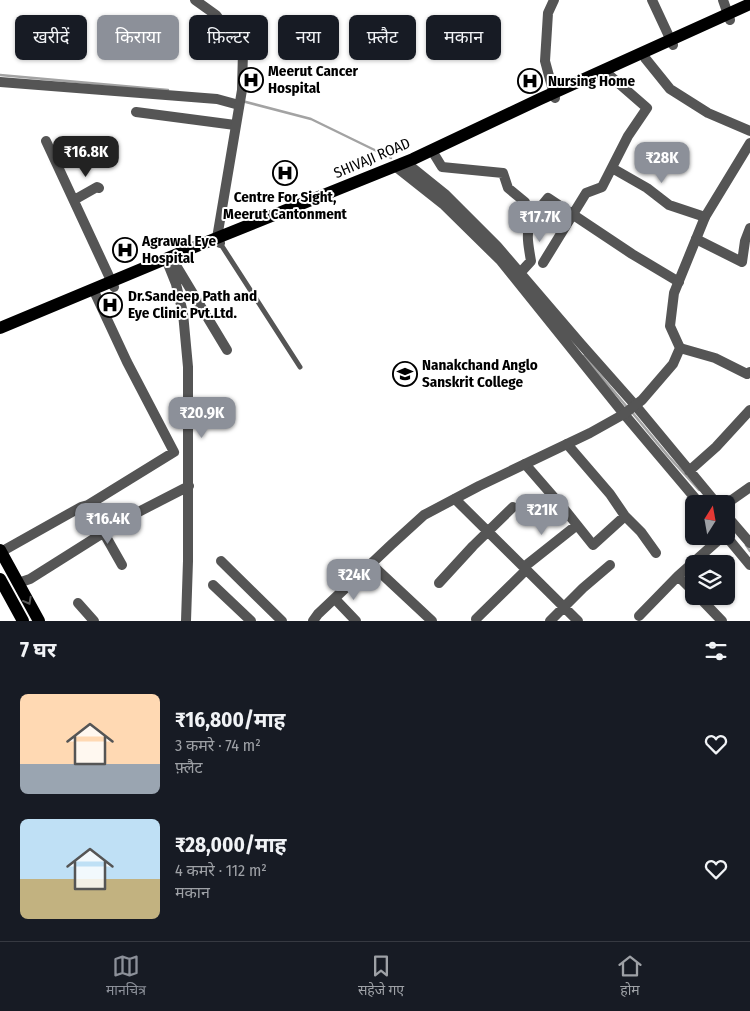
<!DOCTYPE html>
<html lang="hi">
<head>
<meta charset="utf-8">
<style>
  :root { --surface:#171b24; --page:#242831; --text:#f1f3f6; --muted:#9ea1a6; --line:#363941; --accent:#8c9099 }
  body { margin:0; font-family:"Fira Sans Condensed","Noto Sans Devanagari",sans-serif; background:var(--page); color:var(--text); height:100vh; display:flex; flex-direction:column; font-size:19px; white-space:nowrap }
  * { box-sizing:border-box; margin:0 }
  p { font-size:16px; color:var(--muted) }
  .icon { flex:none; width:28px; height:28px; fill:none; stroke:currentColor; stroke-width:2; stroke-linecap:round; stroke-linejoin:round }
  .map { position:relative; height:621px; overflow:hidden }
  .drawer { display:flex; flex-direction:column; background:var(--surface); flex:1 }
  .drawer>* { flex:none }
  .hud { position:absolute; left:15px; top:15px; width:720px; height:45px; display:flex; gap:10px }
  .needle { width:32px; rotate:11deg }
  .controls { position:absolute; left:685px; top:495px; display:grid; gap:10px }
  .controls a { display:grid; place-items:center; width:50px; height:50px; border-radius:8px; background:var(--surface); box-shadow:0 1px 4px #0004; font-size:25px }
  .price { position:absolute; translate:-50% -42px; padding:0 11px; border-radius:10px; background:var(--accent); color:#fff; font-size:16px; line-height:32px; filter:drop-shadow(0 1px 2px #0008) }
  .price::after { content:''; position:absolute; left:50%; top:30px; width:15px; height:11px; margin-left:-8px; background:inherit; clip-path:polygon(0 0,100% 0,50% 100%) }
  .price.selected { background:#222; color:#fff }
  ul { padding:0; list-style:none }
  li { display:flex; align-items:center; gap:15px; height:125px; padding:0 20px }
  li span { display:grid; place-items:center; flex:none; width:140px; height:100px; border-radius:8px; color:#555 }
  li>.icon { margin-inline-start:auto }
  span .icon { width:60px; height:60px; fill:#fffc; stroke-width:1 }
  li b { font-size:21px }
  h2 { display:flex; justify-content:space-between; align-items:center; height:60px; padding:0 20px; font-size:21px }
  .chip { padding:0 18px; border-radius:8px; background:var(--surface); box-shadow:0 1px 4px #0004; font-size:18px; line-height:45px }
  .chip.selected { background:var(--accent); color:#fff }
  .menu { display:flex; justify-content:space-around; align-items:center; height:70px; border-top:1px solid var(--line); background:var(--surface); font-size:14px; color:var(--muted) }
  .menu a { display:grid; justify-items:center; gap:2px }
  .menu .selected { color:var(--accent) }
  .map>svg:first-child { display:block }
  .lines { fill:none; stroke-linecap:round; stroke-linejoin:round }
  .stream { stroke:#a3a3a3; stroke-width:2.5 }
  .service { stroke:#555; stroke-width:5 }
  .minor { stroke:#555; stroke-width:10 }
  .tertiary { stroke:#555; stroke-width:10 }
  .primary { stroke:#000; stroke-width:12 }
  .oneway { stroke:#595959 }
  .labels { text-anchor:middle; stroke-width:4; stroke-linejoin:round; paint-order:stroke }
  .poi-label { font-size:15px; font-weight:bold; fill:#000; stroke:#fff; text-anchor:start }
  .street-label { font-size:15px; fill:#000; stroke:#fff }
</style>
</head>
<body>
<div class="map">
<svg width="750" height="621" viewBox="0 0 750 621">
  <rect width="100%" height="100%" fill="#fff"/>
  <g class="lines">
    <path class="stream" d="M0 75 168 90
      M242 101 311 119 391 158
      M584 356 627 407
      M631 411 669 457 699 490
      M746 545 750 551"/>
    <path class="service" d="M220 243 300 367"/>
    <path class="minor" d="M554 0 548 13 545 61 555 98
      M652 0 673 45
      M723 0 730 20
      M645 58 670 89 708 113 750 131
      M0 82 217 99 239 105
      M136 112 235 125
      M46 141 114 287
      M434 154 442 167 503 173 508 188 525 202
      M405 162 446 195 497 246 581 344 635 405 717 504
      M395 166 443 204 501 261 624 414 700 504
      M612 168 647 188 669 205 705 217
      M74 200 97 187 99 188
      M696 239 742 262 745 241 750 228
      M166 259 176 284 183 313 188 367V561L186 621
      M174 262 227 350
      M543 263 586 193 602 187 628 136 647 108 608 74 605 69
      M520 273 531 261C525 227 526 225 548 198L632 254 679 282
      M680 348 715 358 747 374 750 372
      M567 444 610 494 625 516 641 532 656 553
      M525 464 565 510 593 545 625 516
      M689 471 716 447 750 410
      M455 499 578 621
      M726 504 750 487
      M88 505 122 565
      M726 515 750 543
      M726 536 750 565
      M1 552 81 507 88 505 174 452 127 362 93 289
      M221 561 282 621
      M371 564 432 621
      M524 567 577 525
      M678 576 694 592
      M18 583 30 579 103 533 117 523 189 486
      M439 583 473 546 513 507
      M213 585 251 621
      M698 596 722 621
      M335 599 356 621
      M78 603 94 621
      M639 616 678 576 723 536
      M476 619 526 570
      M550 621 583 588 610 565"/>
    <path class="tertiary" d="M195 0 216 15 243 51 242 90 217 238 220 243
      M313 621 318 614 391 545 424 515 479 486 590 433 624 414 642 400 673 364 680 348 670 326 674 293 705 217 750 143"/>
    <path class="primary" d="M0 328 187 250 413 159 540 99 750 4
      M0 550 39 621
      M0 579 23 621"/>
  </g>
  <defs><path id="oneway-chevron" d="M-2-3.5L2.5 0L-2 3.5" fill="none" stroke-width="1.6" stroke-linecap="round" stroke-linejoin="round" transform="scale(1.25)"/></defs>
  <use class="oneway" href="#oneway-chevron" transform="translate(28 601) rotate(61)"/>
  <defs>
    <symbol id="hospital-ring" viewBox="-11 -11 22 22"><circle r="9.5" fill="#fff" stroke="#000" stroke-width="1.5"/><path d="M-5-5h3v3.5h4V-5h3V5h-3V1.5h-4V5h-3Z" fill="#000"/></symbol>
    <symbol id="university-ring" viewBox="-11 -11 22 22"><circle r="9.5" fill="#fff" stroke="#000" stroke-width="1.5"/><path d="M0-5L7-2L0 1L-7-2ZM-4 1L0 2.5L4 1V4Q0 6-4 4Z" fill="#000"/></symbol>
  </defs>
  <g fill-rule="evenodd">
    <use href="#hospital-ring" x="237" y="66" width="28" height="28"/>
    <use href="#hospital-ring" x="516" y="67" width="28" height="28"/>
    <use href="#hospital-ring" x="271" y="159" width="28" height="28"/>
    <use href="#hospital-ring" x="111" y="236" width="28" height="28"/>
    <use href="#hospital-ring" x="96" y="291" width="28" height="28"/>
    <use href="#university-ring" x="391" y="360" width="28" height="28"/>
  </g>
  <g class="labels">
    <g class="poi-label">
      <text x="268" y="76">Meerut Cancer<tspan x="268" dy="17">Hospital</tspan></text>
      <text x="548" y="86">Nursing Home</text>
      <text x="285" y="202" text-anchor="middle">Centre For Sight,<tspan x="285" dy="17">Meerut Cantonment</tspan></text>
      <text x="142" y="246">Agrawal Eye<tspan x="142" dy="17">Hospital</tspan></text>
      <text x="128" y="301">Dr.Sandeep Path and<tspan x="128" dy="17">Eye Clinic Pvt.Ltd.</tspan></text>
      <text x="422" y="370">Nanakchand Anglo<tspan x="422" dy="17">Sanskrit College</tspan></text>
    </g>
    <g class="street-label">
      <text transform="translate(372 158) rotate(-23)" y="5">SHIVAJI ROAD</text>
    </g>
  </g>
</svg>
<div class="controls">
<a><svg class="needle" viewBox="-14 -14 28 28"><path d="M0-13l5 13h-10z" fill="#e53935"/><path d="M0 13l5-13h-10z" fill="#9ea1a6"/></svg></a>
<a><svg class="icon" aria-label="layers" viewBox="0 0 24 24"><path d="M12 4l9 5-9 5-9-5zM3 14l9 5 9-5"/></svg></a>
</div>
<b class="price selected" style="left:86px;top:178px">₹16.8K</b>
<b class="price" style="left:662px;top:184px">₹28K</b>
<b class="price" style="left:540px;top:243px">₹17.7K</b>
<b class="price" style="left:202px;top:439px">₹20.9K</b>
<b class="price" style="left:542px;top:536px">₹21K</b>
<b class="price" style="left:108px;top:545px">₹16.4K</b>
<b class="price" style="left:354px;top:601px">₹24K</b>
<div class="hud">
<a class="chip">खरीदें</a>
<a class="chip selected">किराया</a>
<a class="chip">फ़िल्टर</a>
<a class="chip">नया</a>
<a class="chip">फ़्लैट</a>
<a class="chip">मकान</a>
</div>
</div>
<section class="drawer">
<h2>7 घर<svg class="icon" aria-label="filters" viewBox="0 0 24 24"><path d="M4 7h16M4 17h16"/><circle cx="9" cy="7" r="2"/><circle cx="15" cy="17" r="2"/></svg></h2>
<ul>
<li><span style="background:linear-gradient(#ffd9b3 70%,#9aa5b1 0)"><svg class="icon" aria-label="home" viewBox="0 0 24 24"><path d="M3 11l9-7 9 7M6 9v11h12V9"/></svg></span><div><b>₹16,800/माह</b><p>3 कमरे · 74 m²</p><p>फ़्लैट</p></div><svg class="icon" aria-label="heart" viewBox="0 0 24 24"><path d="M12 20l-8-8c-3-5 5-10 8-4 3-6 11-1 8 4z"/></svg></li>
<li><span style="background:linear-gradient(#bfe0f5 60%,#c2b280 0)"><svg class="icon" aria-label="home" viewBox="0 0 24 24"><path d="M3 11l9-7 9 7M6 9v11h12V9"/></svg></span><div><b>₹28,000/माह</b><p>4 कमरे · 112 m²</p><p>मकान</p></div><svg class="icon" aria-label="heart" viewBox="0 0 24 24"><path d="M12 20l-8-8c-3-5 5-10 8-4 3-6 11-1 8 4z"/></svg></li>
</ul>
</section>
<nav class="menu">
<a class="selected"><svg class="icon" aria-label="map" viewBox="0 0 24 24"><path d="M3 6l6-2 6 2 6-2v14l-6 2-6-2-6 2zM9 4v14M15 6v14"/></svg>मानचित्र</a>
<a><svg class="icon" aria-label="saved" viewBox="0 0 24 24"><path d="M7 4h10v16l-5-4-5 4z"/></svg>सहेजे गए</a>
<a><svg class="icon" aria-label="home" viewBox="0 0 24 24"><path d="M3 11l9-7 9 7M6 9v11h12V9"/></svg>होम</a>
</nav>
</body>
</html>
